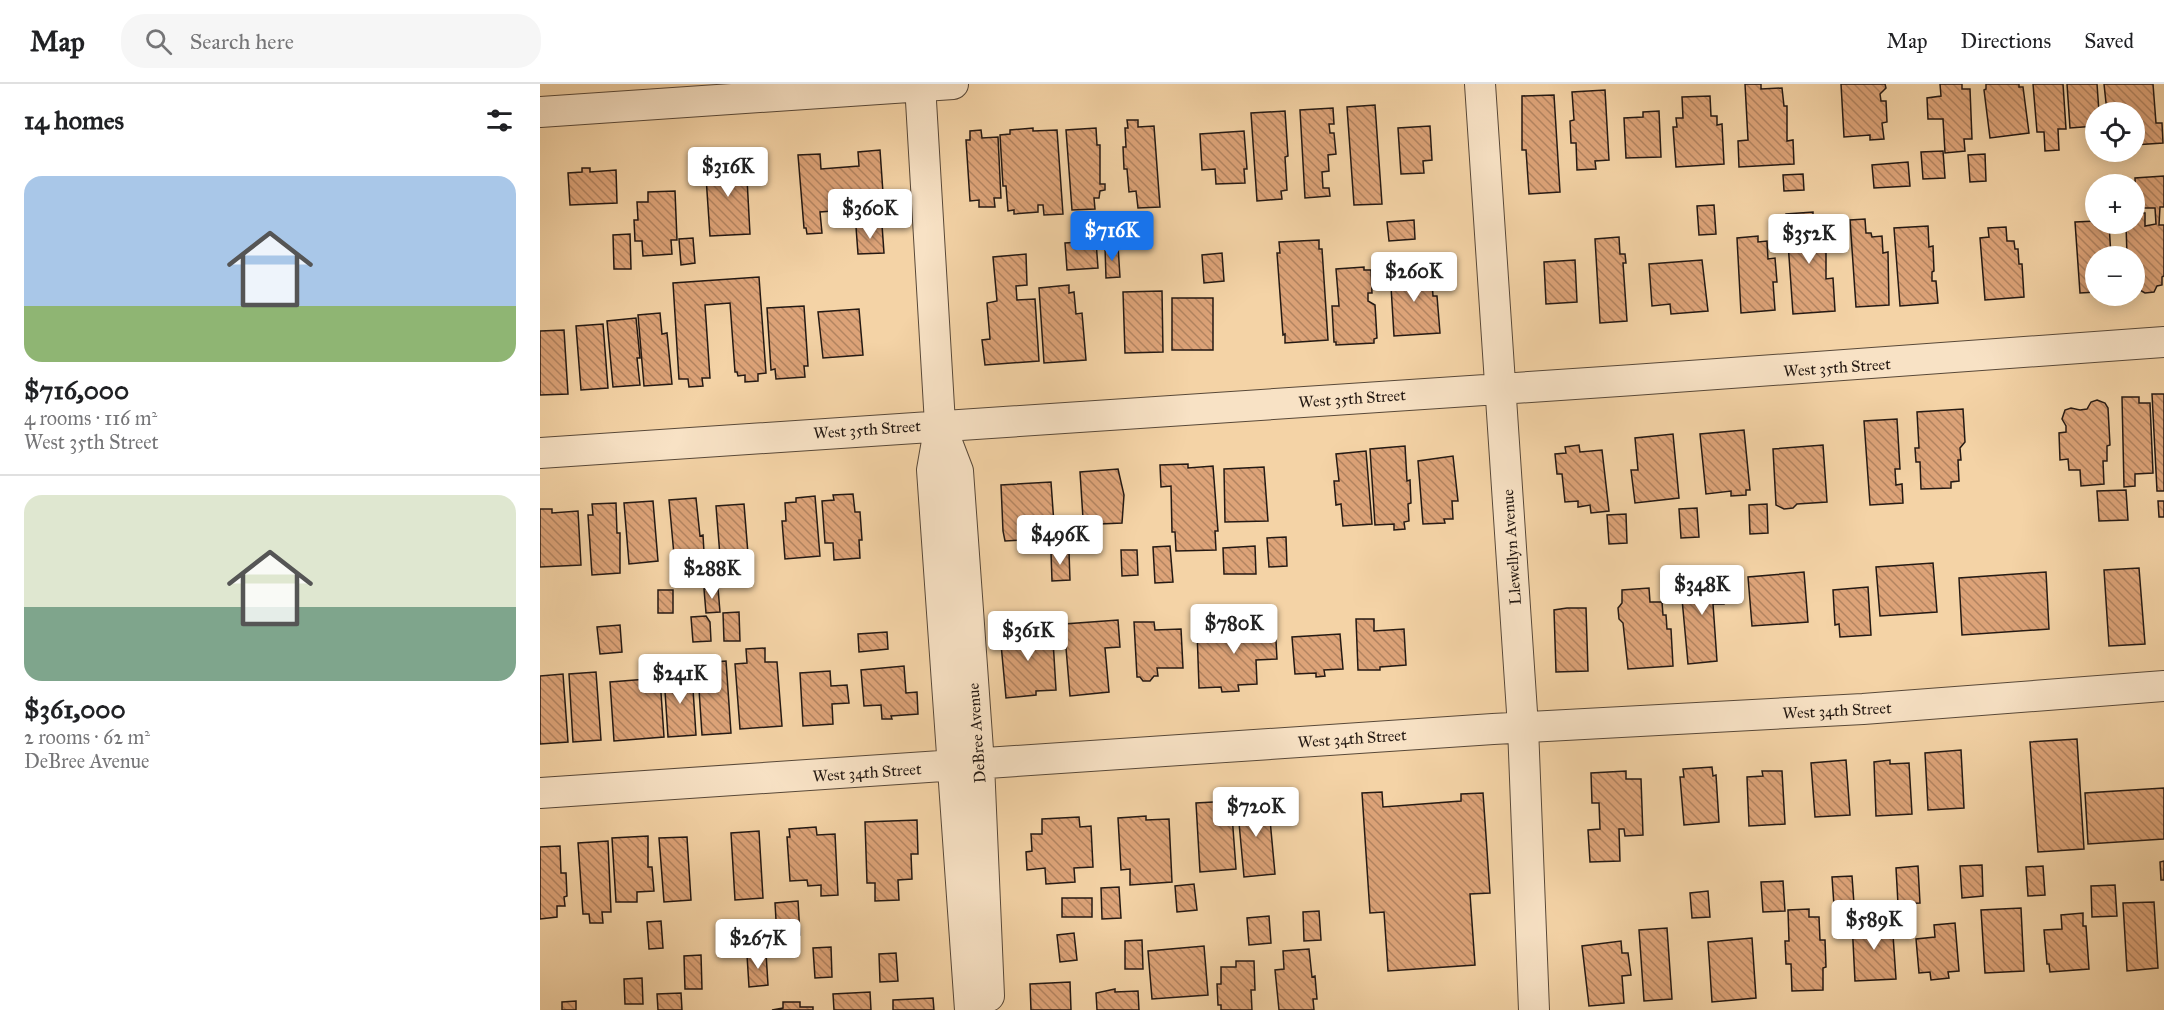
<!DOCTYPE html>
<html lang="en">
<head>
<meta charset="utf-8">
<style>
  :root { --surface:#fff; --page:#f6f6f6; --text:#202124; --muted:#757577; --line:#e0e0e0; --accent:#1a73e8 }
  body { margin:0; font-family:"IM FELL Great Primer",serif; background:var(--page); color:var(--text); height:100vh; display:flex; flex-direction:column; font-size:22px; white-space:nowrap }
  * { box-sizing:border-box; margin:0 }
  p { font-size:20px; color:var(--muted) }
  .icon { flex:none; width:33px; height:33px; fill:none; stroke:currentColor; stroke-width:2; stroke-linecap:round; stroke-linejoin:round }
  .map { position:relative; flex:1; overflow:hidden }
  .panel { display:flex; flex-direction:column; background:var(--surface); width:540px }
  .panel>* { flex:none }
  .fabs { position:absolute; left:1545px; top:18px; display:grid; gap:12px }
  .fabs a { display:grid; place-items:center; width:60px; height:60px; border-radius:50%; background:var(--surface); box-shadow:0 3px 15px #0003; font-size:30px }
  .price { position:absolute; translate:-50% -51px; padding:0 14px; border-radius:6px; background:#fff; color:#222; font-size:20px; line-height:39px; filter:drop-shadow(0 2px 3px #0008) }
  .price::after { content:''; position:absolute; left:50%; top:36px; width:18px; height:14px; margin-left:-9px; background:inherit; clip-path:polygon(0 0,100% 0,50% 100%) }
  .price.selected { background:var(--accent); color:#fff }
  ul { padding:0; list-style:none }
  li { display:grid; align-content:center; gap:12px; height:318px; padding:0 24px }
  li+li { border-top:2px solid var(--line) }
  li span { display:grid; place-items:center; height:186px; border-radius:18px; color:#555 }
  li>.icon { margin-inline-start:auto }
  span .icon { width:108px; height:108px; fill:#fffc; stroke-width:1 }
  li b { font-size:26px }
  h2 { display:flex; justify-content:space-between; align-items:center; height:72px; padding:0 24px; font-size:26px }
  header { display:flex; align-items:center; gap:36px; box-sizing:border-box; height:84px; padding:0 30px; background:var(--surface); border-bottom:2px solid var(--line) }
  header strong { font-size:28px }
  nav { display:flex; gap:33px; margin-inline-start:auto; font-size:21px }
  .search { width:420px; height:54px; background:var(--page); display:flex; align-items:center; gap:15px; box-sizing:border-box; padding:0 21px; border-radius:24px; color:var(--muted); font-size:22px }
  main { display:flex; flex:1; min-height:0 }
  .map>svg:first-child { display:block }
  .building { fill:url(#building-back-hatch); stroke:#241913; stroke-width:1.5 }
  .lines { fill:none; stroke-linecap:round; stroke-linejoin:round }
  .minor-casing { stroke:#584838; stroke-width:32 }
  .minor { stroke:#f8e2c5; stroke-width:30 }
  .labels { text-anchor:middle; stroke-width:4.5; stroke-linejoin:round; paint-order:stroke }
  .street-label { font-size:16px; fill:#241913; stroke:#f8e2c5 }
</style>
</head>
<body>
<header>
<strong>Map</strong>
<div class="search"><svg class="icon" aria-label="search" viewBox="0 0 24 24"><circle cx="10" cy="10" r="6"/><path d="M15 15l6 6"/></svg>Search here</div>
<nav><a>Map</a><a>Directions</a><a>Saved</a></nav>
</header>
<main>
<section class="panel">
<h2>14 homes<svg class="icon" aria-label="filters" viewBox="0 0 24 24"><path d="M4 7h16M4 17h16"/><circle cx="9" cy="7" r="2"/><circle cx="15" cy="17" r="2"/></svg></h2>
<ul>
<li><span style="background:linear-gradient(#a9c7e8 70%,#8fb573 0)"><svg class="icon" aria-label="home" viewBox="0 0 24 24"><path d="M3 11l9-7 9 7M6 9v11h12V9"/></svg></span><div><b>$716,000</b><p>4 rooms · 116 m²</p><p>West 35th Street</p></div></li>
<li><span style="background:linear-gradient(#dfe7d0 60%,#7fa58c 0)"><svg class="icon" aria-label="home" viewBox="0 0 24 24"><path d="M3 11l9-7 9 7M6 9v11h12V9"/></svg></span><div><b>$361,000</b><p>2 rooms · 62 m²</p><p>DeBree Avenue</p></div></li>
</ul>
</section>
<div class="map">
<svg width="1624" height="926" viewBox="0 0 1624 926">
  <defs>
    <pattern id="building-back-hatch" width="6" height="6" patternUnits="userSpaceOnUse" patternTransform="scale(1.5)"><rect width="6" height="6" fill="#dda378"/><path d="M-1 5l2 2M0 0l6 6M5-1l2 2" fill="none" stroke="#b38461"/></pattern>
  </defs>
  <rect width="100%" height="100%" fill="#f4d3a6"/>
  <filter id="stains"><feTurbulence type="fractalNoise" baseFrequency=".00333" numOctaves="4"/><feColorMatrix values="0 0 0 0 .2 0 0 0 0 .09 0 0 0 0 .02 0 0 0 .5 -.17"/></filter>
  <radialGradient id="worn" r=".72"><stop offset=".6" stop-color="#630" stop-opacity="0"/><stop offset="1" stop-color="#630" stop-opacity=".3"/></radialGradient>
  <path class="building" d="M1205 0H1221V5L1242 4 1244 22H1247V57L1253 56 1254 80 1199 83 1198 57 1208 56Z
    M1301 0H1345L1346 4 1340 10 1341 17H1346L1347 38 1342 39 1344 55 1330 56V51L1304 53Z
    M1400 0H1422V5H1430L1432 55H1424L1425 67 1405 69 1403 35H1388L1387 14 1401 12Z
    M1446 0H1479V3H1483L1489 49 1450 54 1444 6 1446 5Z
    M1493 0H1523L1526 45H1518L1519 66 1505 67 1504 48H1497Z
    M1527 0H1557L1559 28H1556V42L1530 44Z
    M1564 0H1613L1616 39H1622L1623 59 1594 61V28H1567Z
    M1065 6 1069 76 1055 77 1056 85 1037 86 1036 59H1031L1030 37 1034 36 1032 8Z
    M1014 11 1020 108 989 110 986 66H982V12Z
    M1170 12 1171 32H1177V41L1182 40 1184 80 1136 83 1133 43H1137L1136 34H1143L1142 13Z
    M835 21 842 120 814 121 807 23Z
    M793 24 794 40H789L790 49H794L796 70 788 71 789 87 782 88 783 104H789L790 112 765 114 760 26Z
    M745 27 748 72 745 73 747 106 741 107 742 115 717 117 711 29Z
    M1119 27 1121 73 1086 74 1084 34 1103 33V28Z
    M587 36H598V43L614 42 620 123 598 124 596 107 589 108 587 85H584L583 63H586L585 44H588Z
    M890 42 892 76 883 77 884 89 861 90 858 44Z
    M493 44V47L517 46 523 130 504 131 503 121H498V128L474 130V126L468 127 466 102H463L460 51 470 50V46Z
    M556 44 557 61H560V100H565V106L560 107 559 114H554L555 125 532 126 526 46Z
    M441 46 442 54 458 53 461 114H454L455 123H439V116L430 117 426 56H430V47Z
    M704 47 707 85H704L705 99 676 100 675 85 662 86 660 50Z
    M340 66 344 123 280 128 282 149 267 150 266 144H264L258 71 280 70 281 85 319 82 318 68Z
    M1403 67 1405 94 1383 95 1381 68Z
    M1445 70 1446 97 1430 98 1428 71Z
    M206 76 210 150 170 152 165 78Z
    M1368 78 1370 102 1334 104 1332 81Z
    M42 84H50V88L76 86 77 119 30 121 28 89 42 88Z
    M1263 90 1264 106 1244 107 1243 91Z
    M1624 92V123H1620L1619 141H1624V192L1622 193V201L1617 202 1614 208 1605 209 1594 203V172H1587L1586 140H1594V129H1605V142L1616 140 1615 124H1596L1595 94Z
    M135 107 137 156H131L132 170 103 172 102 157H95L94 136H98L97 118H108V108Z
    M1174 121 1176 150 1159 151 1157 122Z
    M1273 128V133H1280L1281 154H1286V195L1293 194 1295 227 1253 230 1246 130Z
    M572 131 573 155 555 157 554 132Z
    M1325 135 1326 149H1331L1332 153 1342 152 1343 169 1348 168 1349 221 1316 223 1310 136Z
    M874 136 875 155 849 157 847 138Z
    M1556 137V140H1569L1571 172H1556V208L1540 209 1535 138Z
    M342 141 344 169 318 170 316 143Z
    M1388 142 1389 163 1393 162 1394 187 1392 188V197H1396L1398 219 1360 222 1354 144Z
    M1466 143 1467 157H1474L1475 165H1478L1479 180H1482L1484 213 1445 216 1440 154 1449 153 1448 144Z
    M90 150 91 185H74L73 151Z
    M1218 152V158L1227 157 1228 175 1235 174 1237 198H1233L1235 226 1201 229 1197 154Z
    M1079 153 1080 170H1085L1086 179H1083L1087 237 1060 239 1055 155Z
    M153 154 155 179 141 181 139 155Z
    M779 156V165H782L788 256 745 259V250L743 251 737 169H740L739 158Z
    M556 157 558 184 527 186 525 159Z
    M578 162 580 193 566 194 565 163Z
    M682 169 684 197 664 199 662 171Z
    M486 170 487 201 476 202 477 216 495 215 499 277 445 281 442 256 450 255 447 219 457 217 453 173Z
    M1035 176 1037 218 1006 220 1004 178Z
    M1162 176 1168 227 1131 230 1130 220 1112 222 1109 180Z
    M824 183V186H831L832 209H828V217L835 221 837 254 834 255V259L796 261V258H794L792 222H799L796 185Z
    M871 184V186H888L889 196H892L893 212H897L900 249 854 252 850 186Z
    M219 193 226 289 218 290V297L205 298V291L198 292 197 288H195L190 219 165 221 170 294H162L163 302 149 303 148 295H139L133 199Z
    M529 201V209L534 208 536 230 542 229 546 276 504 279 499 204Z
    M622 207 623 268 585 269 583 208Z
    M632 214H673V266H632Z
    M264 222 268 282H264L265 293 236 295 235 285 231 286 227 224Z
    M319 225 323 271 283 274 278 228Z
    M120 229 122 250 127 249 132 300 104 302 98 231Z
    M96 234 100 274H97L100 301 73 303 67 237Z
    M63 240 68 304 41 306 36 242Z
    M24 246 28 310 0 311V247Z
    M1612 310H1624V407H1617Z
    M1582 313H1599V319H1610L1613 389 1595 390V402L1584 403Z
    M1557 316 1565 319 1568 324 1570 361 1567 362V377H1563L1564 400 1541 402 1540 386H1529L1528 375 1520 376 1519 349 1526 348V342L1522 335 1525 326 1531 324 1540 326 1547 325 1551 318Z
    M1423 325 1425 358 1420 364 1421 376H1418L1419 397 1411 398V404L1381 405 1380 378H1376L1375 364H1379L1377 328Z
    M1357 335 1360 385H1355L1356 401 1362 400 1363 419 1330 421 1324 337Z
    M1204 346 1210 406H1206V411L1191 412V407L1166 410 1160 350Z
    M1133 350 1139 414 1095 419 1091 386H1098L1095 354Z
    M1039 361 1040 368 1062 366 1069 427 1051 429 1050 421 1038 423V417L1025 418 1022 390H1017L1015 370 1026 369 1025 363Z
    M1283 361 1287 418 1257 420 1253 424 1244 425 1236 421 1233 365Z
    M865 362 867 397 870 396 871 419 868 420 869 437 864 438 865 445 854 446V440L835 441 830 365Z
    M826 367 832 440 803 442 801 420 796 421 794 397H799L796 370Z
    M913 372 918 417H912L913 435H904L905 439 883 440 878 377Z
    M648 380V384L673 382 678 447H675L676 466 636 467 635 448H632L631 402 621 403 620 381Z
    M724 383 728 437 685 438 684 385Z
    M578 385 584 411 582 439 560 440 561 449 544 450 540 388Z
    M511 398 515 454 503 455V459L485 461 484 456 465 457 463 447 461 401Z
    M1586 406 1588 436 1559 437 1557 407Z
    M313 410 315 428H320L322 456H319L320 474 294 476 293 459H285L282 417 294 416 293 411Z
    M275 412 280 472 245 475 242 437H246L245 419 256 418V414Z
    M156 414 160 452 163 451 164 468H160V473L146 475V481L135 482 129 416Z
    M113 417 118 477 89 480 84 419Z
    M1618 417H1624V433H1619Z
    M76 419 77 449H80V489L52 491 48 431H53L52 420Z
    M204 420 210 495 182 497 176 422Z
    M1227 420 1228 449 1210 450 1209 421Z
    M1157 424 1159 453 1141 454 1139 425Z
    M0 425H12V429L38 427 41 481 0 483Z
    M1086 430 1087 459 1069 460 1067 431Z
    M746 453 747 482 729 483 727 454Z
    M630 462 633 498 615 499 613 463Z
    M715 462 716 490H684L683 464Z
    M581 466H597L598 491 582 492Z
    M511 468H529L530 496 512 497Z
    M1393 479 1397 528 1340 532 1336 483Z
    M1599 484 1605 560 1569 562 1564 486Z
    M1181 487 1184 520H1173L1177 577 1148 580 1141 504 1151 503 1150 490Z
    M1264 488 1268 538 1212 542 1208 493Z
    M1506 488 1509 545 1422 551 1419 494Z
    M1328 503 1331 551 1300 553 1299 540 1295 541 1293 506Z
    M178 504 180 528 166 529 164 505Z
    M1109 504 1110 518H1122L1123 531H1126L1127 545H1131L1133 582 1088 585 1083 539 1079 535 1078 524 1082 519V506Z
    M118 506H133V529H118Z
    M1027 524H1046L1048 587 1016 588 1014 526Z
    M199 528 200 557H184L183 529Z
    M166 532 170 538 171 557 153 558 151 533Z
    M816 535H834V547L864 545 866 581 840 583V586H818Z
    M578 536 580 563 565 564 569 608 530 612 524 540Z
    M500 537 501 557 513 556 516 606 496 607V611L466 614 461 560 473 559 471 539Z
    M594 538H614L615 546 641 545 643 584H617L618 592H614L610 597H603L600 593H597Z
    M735 539 737 575 716 576 717 600 698 601 699 607 682 608 681 603 659 604 657 546 713 544V540Z
    M80 541 82 568 60 570 57 543Z
    M347 548 348 565 319 568 318 550Z
    M800 550 803 585 784 586 785 592 776 593V589L755 590 752 553Z
    M225 564V578H237L242 642 200 645 195 580 207 579 206 565Z
    M186 577 191 649 162 651 158 590 172 589 171 578Z
    M364 582 366 609 377 608 378 630 351 632 352 635H342L341 621 324 622 321 586Z
    M290 587 291 602 307 601 309 619 292 620 293 640 263 642 260 589Z
    M56 588 61 656 33 658 29 590Z
    M23 590 28 658 0 660V592Z
    M152 590 156 651 128 653 124 592Z
    M120 594 124 653 74 657 70 598Z
    M1537 655 1544 765 1498 768 1490 658Z
    M1421 666 1424 724 1388 726 1385 669Z
    M1306 676 1310 731 1275 733 1271 679Z
    M1350 676V680L1369 679 1372 730 1336 732 1334 678Z
    M1172 683 1173 692 1176 691 1179 738 1144 741 1140 693H1144L1143 685Z
    M1086 687V695H1101L1103 751 1085 752 1084 745H1079L1080 777 1050 778 1048 746 1060 745 1059 719H1052L1051 689Z
    M1222 687H1242L1245 740 1209 742 1207 693 1223 692Z
    M1624 704V755L1548 760 1545 709Z
    M842 708 843 723 921 717V710L943 709 950 809 930 810 935 881 848 887 844 828 830 829 822 709Z
    M728 714 735 790 704 793 697 717Z
    M691 717 696 785 660 788 656 719Z
    M606 732V736L629 735 632 798 590 801V785L581 786 578 734Z
    M539 733 540 743 551 742 553 783 534 784 535 798 506 800 505 784 487 786 486 768 492 767 491 750H502V735Z
    M377 736 378 770H371L372 795 358 796 359 816 335 817V799H327L325 738Z
    M276 743 277 751 295 750 298 811 281 812V801L268 802 267 796 250 797 247 753H250L249 745Z
    M219 747 223 814 195 816 191 749Z
    M108 752V783H112L114 807 97 808V818H76L72 754Z
    M147 753 151 816 124 818 119 754Z
    M68 757 71 828H62L63 839H50L49 830H43L38 759Z
    M20 762 21 789H26L27 812 24 813 25 822H17V833L0 835V763Z
    M1624 777V796H1621L1620 778Z
    M1442 781 1443 812 1422 814 1420 782Z
    M1378 782 1380 819 1358 820 1356 784Z
    M1503 782 1505 811 1488 812 1486 783Z
    M1312 792 1314 820 1294 822 1292 793Z
    M1243 797 1245 827 1223 828 1221 798Z
    M654 800 657 826 637 828 635 802Z
    M1575 801 1577 832 1552 833 1551 802Z
    M579 803 581 834 562 835 561 804Z
    M1168 807 1170 833 1152 834 1150 809Z
    M522 814H552V833H522Z
    M258 817 260 851 237 853 235 819Z
    M1614 818 1618 884 1587 887 1583 819Z
    M1481 824 1484 887 1445 889 1441 826Z
    M1269 825V833H1279L1280 856H1285L1286 883 1283 884V906L1252 907 1251 880H1246L1245 857H1249L1248 826Z
    M779 827 781 856 764 857 763 828Z
    M1543 829V842H1546L1549 885 1510 888 1509 880H1507L1504 846 1522 845 1521 831Z
    M729 832 731 859 709 861 707 834Z
    M1352 836 1356 895 1315 897 1312 838Z
    M121 837 123 864 109 865 107 838Z
    M1415 839 1419 887 1408 888 1409 894 1391 896 1390 888 1379 889 1376 855 1395 853 1394 841Z
    M1127 844 1132 915 1104 917 1099 846Z
    M534 849 537 876 520 878 517 851Z
    M1212 854 1216 914 1172 918 1168 858Z
    M602 856 603 885H585V857Z
    M1081 857 1082 869H1088L1091 891 1082 892 1084 919 1049 922 1042 862Z
    M664 862 668 911 612 915 608 867Z
    M291 863 292 893 275 894 273 864Z
    M769 865 772 893 775 892 777 915H773L774 926H739L735 886 744 885 743 867Z
    M226 869 228 901 209 903 207 871Z
    M356 869 358 897 340 898 339 870Z
    M161 871 162 905H145L144 872Z
    M696 877H714L715 906H711L712 926H681V921H678L677 900H681V883H696Z
    M102 894 103 920H85L84 895Z
    M530 898 531 926H491L490 900Z
    M575 905V908L598 907 599 926H557L556 909Z
    M330 908 331 926H294L293 910Z
    M141 909 142 926H118L117 910Z
    M393 914 394 926H353V916Z
    M36 917V926H22V918Z
    M243 918H260V923H273V926H232L243 924Z"/>
  <g class="lines">
    <defs>
      <path id="minor" d="M380 0 400 340 392 386 430 926
        M940 0 983 643 994 926
        M0 28 413 0
        M400 340 418 387 439 680 449 912
        M0 369C541 330 1083 300 1624 258
        M0 709 953 645 1323 625 1624 602"/>
    </defs>
    <use href="#minor" class="minor-casing"/>
    <use href="#minor" class="minor"/>
  </g>
  <g class="labels">
    <g class="street-label">
      <text transform="translate(1297 283) rotate(-4)" y="6">West 35th Street</text>
      <text transform="translate(812 314) rotate(-4)" y="6">West 35th Street</text>
      <text transform="translate(327 345) rotate(-4)" y="6">West 35th Street</text>
      <text transform="translate(971 463) rotate(-94)" y="6">Llewellyn Avenue</text>
      <text transform="translate(1297 626) rotate(-3)" y="6">West 34th Street</text>
      <text transform="translate(436 649) rotate(-94)" y="6">DeBree Avenue</text>
      <text transform="translate(812 654) rotate(-4)" y="6">West 34th Street</text>
      <text transform="translate(327 688) rotate(-4)" y="6">West 34th Street</text>
    </g>
  </g>
  <rect width="100%" height="100%" filter="url(#stains)"/>
  <rect width="100%" height="100%" fill="url(#worn)"/>
</svg>
<div class="fabs">
<a><svg class="icon" aria-label="locate" viewBox="0 0 24 24"><circle cx="12" cy="12" r="6"/><path d="M12 2v4M12 18v4M2 12h4M18 12h4"/></svg></a>
<a>+</a>
<a>−</a>
</div>
<b class="price" style="left:188px;top:114px">$316K</b>
<b class="price" style="left:330px;top:156px">$360K</b>
<b class="price selected" style="left:572px;top:178px">$716K</b>
<b class="price" style="left:1269px;top:181px">$352K</b>
<b class="price" style="left:874px;top:219px">$260K</b>
<b class="price" style="left:520px;top:482px">$496K</b>
<b class="price" style="left:172px;top:516px">$288K</b>
<b class="price" style="left:1162px;top:532px">$348K</b>
<b class="price" style="left:694px;top:571px">$780K</b>
<b class="price" style="left:488px;top:578px">$361K</b>
<b class="price" style="left:140px;top:621px">$241K</b>
<b class="price" style="left:716px;top:754px">$720K</b>
<b class="price" style="left:1334px;top:867px">$589K</b>
<b class="price" style="left:218px;top:886px">$267K</b>
</div>
</main>
</body>
</html>
